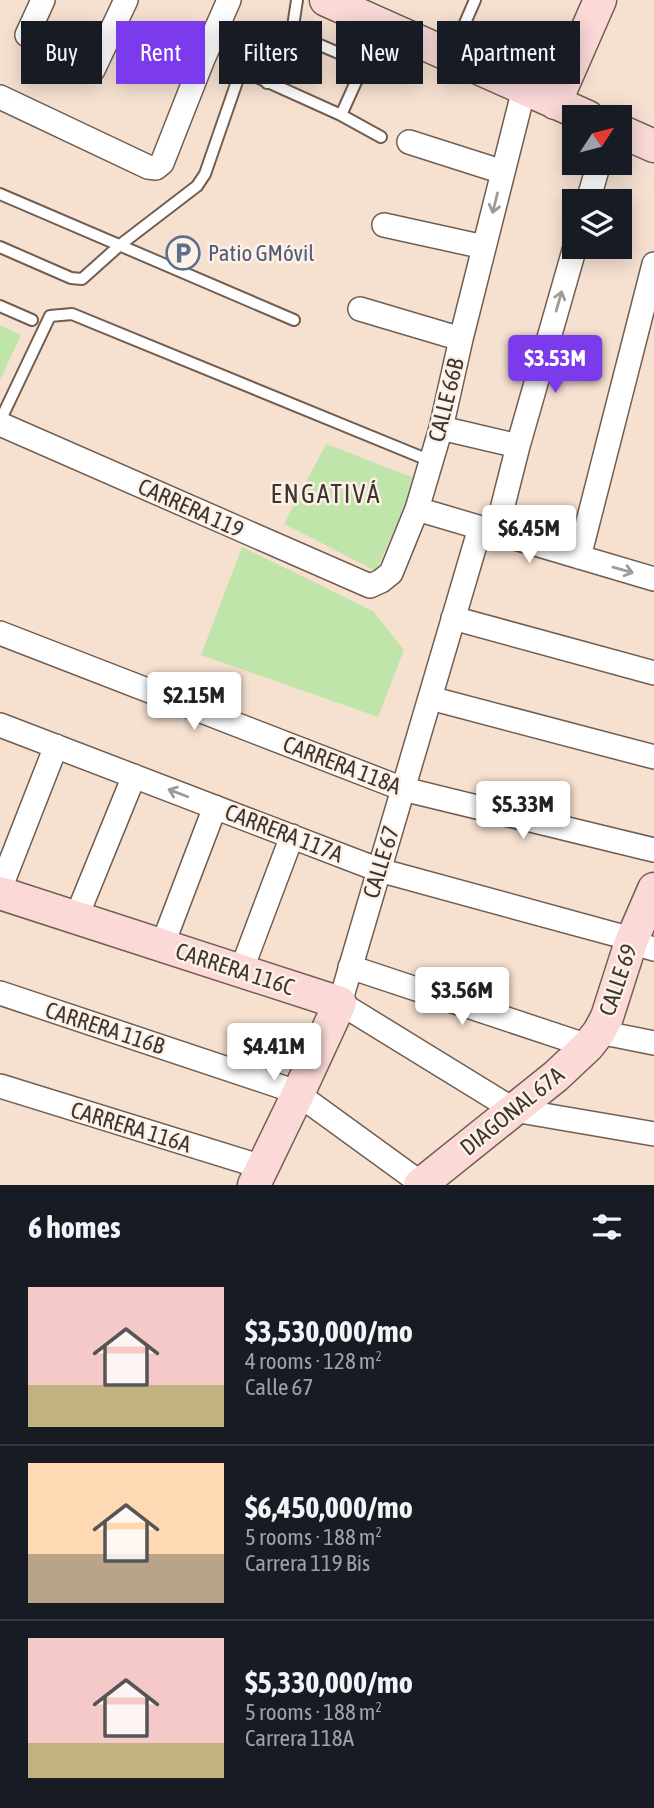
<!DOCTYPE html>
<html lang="en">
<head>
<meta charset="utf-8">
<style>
  :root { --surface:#171b24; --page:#20242c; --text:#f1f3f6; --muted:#9ea1a6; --line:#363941; --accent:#7c3aed }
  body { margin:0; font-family:"Asap Condensed",sans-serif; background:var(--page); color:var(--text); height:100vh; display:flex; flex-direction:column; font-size:26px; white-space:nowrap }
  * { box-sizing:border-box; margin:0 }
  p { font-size:23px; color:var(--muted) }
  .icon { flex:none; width:38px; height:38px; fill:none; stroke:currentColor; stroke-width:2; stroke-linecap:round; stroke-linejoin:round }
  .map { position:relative; height:1185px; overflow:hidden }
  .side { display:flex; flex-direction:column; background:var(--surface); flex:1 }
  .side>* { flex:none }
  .top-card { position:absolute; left:21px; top:21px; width:612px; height:63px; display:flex; gap:14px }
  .needle { width:46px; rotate:54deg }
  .fabs { position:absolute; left:562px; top:105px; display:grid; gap:14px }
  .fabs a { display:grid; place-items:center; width:70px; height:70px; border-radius:0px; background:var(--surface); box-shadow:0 4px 18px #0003; font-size:35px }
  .price { position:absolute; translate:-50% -60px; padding:0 16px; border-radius:7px; background:#fff; color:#222; font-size:23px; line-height:46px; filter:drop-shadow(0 2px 4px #0008) }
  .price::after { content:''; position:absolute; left:50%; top:42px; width:21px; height:16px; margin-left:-10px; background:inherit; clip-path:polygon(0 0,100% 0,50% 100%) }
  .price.selected { background:var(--accent); color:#fff }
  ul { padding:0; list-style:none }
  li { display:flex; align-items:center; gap:21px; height:175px; padding:0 28px }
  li+li { border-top:2px solid var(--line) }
  li span { display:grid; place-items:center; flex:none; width:196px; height:140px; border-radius:0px; color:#555 }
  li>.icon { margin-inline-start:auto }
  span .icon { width:84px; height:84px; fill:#fffc; stroke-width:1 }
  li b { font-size:30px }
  h2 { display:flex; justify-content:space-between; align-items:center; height:84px; padding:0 28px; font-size:30px }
  .pill { padding:0 24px; border-radius:0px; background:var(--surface); box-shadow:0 4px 18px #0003; font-size:24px; line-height:63px }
  .pill.selected { background:var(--accent); color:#fff }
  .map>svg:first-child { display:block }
  .green { fill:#c0e5aa }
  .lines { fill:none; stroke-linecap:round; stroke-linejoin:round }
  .lane-casing { stroke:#715e51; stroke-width:14 }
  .street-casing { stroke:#715e51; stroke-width:26 }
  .secondary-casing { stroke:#715e51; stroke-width:35 }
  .lane { stroke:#fff; stroke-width:10 }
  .street { stroke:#fff; stroke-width:23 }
  .secondary { stroke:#fad9d7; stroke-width:32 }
  .oneway { stroke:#9e9a97 }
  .labels { text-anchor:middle; stroke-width:5; stroke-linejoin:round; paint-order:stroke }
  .service-label { font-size:23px; fill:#4e5e75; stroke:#fdf0e6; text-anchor:start }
  .street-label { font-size:23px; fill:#3d352f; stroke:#fdf0e6 }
  .quarter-label { font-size:26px; letter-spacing:2px; fill:#3d352f; stroke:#fdf0e6 }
</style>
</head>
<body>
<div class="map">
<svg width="654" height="1185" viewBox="0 0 654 1185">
  <rect width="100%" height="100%" fill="#f6e1d1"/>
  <path class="green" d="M0 325 21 335 0 380Z
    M326 444 417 479 376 571 284 524Z
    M242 547 373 611 404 650 378 717 201 655Z"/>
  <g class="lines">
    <defs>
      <path id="lane" d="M292 33 364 64
        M452 53 475 0
        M267 83 292 33 297 0
        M341 115 364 64 397 34
        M0 194 294 320
        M0 247 71 278 82 279 120 245 197 186 205 174 241 70 341 115 381 137
        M0 306 32 320
        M0 421 50 316 72 314 421 457"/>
      <path id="street" d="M27 35 43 0
        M93 70 126 0
        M0 97 148 167 156 168 162 163 203 59 229 0
        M409 142 503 172
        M588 201 599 163
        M384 225 484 247
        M360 309 461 339
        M0 424 370 586 381 581 391 573 417 509 441 428 461 339 524 89
        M441 428 518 446
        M417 509 654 579
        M480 528 340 1003 514 1110 654 1134
        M496 533 518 446 575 247
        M579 557 654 264
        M453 618 654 673
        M0 633 403 789 654 850
        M430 698 654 757
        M0 725 379 870 617 935 631 942 654 949
        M0 889 56 746
        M76 918 134 776
        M162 946 215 807
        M350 967 588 1046
        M241 971 292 836
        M0 993 282 1087 298 1094 422 1184 428 1185
        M599 1032 654 1043
        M0 1086 262 1167"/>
      <path id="secondary" d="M326 0 588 117
        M555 103 600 0
        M620 131 654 146
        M0 893 340 1003 298 1094 254 1185
        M420 1185 556 1076 588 1046 599 1032 607 1017 631 942 654 889"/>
    </defs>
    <use href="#lane" class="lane-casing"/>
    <use href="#street" class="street-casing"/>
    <use href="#secondary" class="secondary-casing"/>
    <use href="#lane" class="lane"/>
    <use href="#street" class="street"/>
    <use href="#secondary" class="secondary"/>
  </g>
  <defs><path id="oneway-shaft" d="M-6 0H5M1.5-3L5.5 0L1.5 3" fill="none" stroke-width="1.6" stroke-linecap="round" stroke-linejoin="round" transform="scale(1.75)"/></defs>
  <g class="oneway">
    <use href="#oneway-shaft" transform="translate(495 203) rotate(104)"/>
    <use href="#oneway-shaft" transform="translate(559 301) rotate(-74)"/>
    <use href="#oneway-shaft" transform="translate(623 570) rotate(16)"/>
    <use href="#oneway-shaft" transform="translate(178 793) rotate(-159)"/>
  </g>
  <defs>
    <symbol id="parking-ring" viewBox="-11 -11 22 22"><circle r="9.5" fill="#fdf0e6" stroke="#5c6f8a" stroke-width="1.5"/><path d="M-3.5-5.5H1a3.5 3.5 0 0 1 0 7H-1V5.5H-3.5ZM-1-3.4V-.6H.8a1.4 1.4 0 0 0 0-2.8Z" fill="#5c6f8a"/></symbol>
  </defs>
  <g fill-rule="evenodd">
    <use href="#parking-ring" x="164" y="234" width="38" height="38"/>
  </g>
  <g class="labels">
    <g class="service-label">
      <text x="208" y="261">Patio GMóvil</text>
    </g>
    <g class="street-label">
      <text transform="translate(446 400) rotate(-76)" y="8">CALLE 66B</text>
      <text transform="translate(191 508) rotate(24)" y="8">CARRERA 119</text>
      <text transform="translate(342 765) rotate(21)" y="8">CARRERA 118A</text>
      <text transform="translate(284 833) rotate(21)" y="8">CARRERA 117A</text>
      <text transform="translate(381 862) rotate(-73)" y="8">CALLE 67</text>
      <text transform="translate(235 969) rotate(18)" y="8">CARRERA 116C</text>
      <text transform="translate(618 980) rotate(-71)" y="8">CALLE 69</text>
      <text transform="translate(105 1028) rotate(18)" y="8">CARRERA 116B</text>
      <text transform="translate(512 1111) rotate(-39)" y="8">DIAGONAL 67A</text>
      <text transform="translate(131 1127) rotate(17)" y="8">CARRERA 116A</text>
    </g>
    <g class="quarter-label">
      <text x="326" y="503">ENGATIVÁ</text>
    </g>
  </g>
</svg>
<div class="fabs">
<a><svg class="needle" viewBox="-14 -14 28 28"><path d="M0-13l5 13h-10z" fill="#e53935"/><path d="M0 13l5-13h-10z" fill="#9ea1a6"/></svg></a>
<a><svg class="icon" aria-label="layers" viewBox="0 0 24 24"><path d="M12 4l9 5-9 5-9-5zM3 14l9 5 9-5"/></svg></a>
</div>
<b class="price selected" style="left:555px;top:395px">$3.53M</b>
<b class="price" style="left:529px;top:565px">$6.45M</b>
<b class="price" style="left:194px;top:732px">$2.15M</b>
<b class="price" style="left:523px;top:841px">$5.33M</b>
<b class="price" style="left:462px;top:1027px">$3.56M</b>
<b class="price" style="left:274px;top:1083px">$4.41M</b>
<div class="top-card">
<a class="pill">Buy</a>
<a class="pill selected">Rent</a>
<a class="pill">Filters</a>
<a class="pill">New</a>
<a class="pill">Apartment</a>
</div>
</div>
<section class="side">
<h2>6 homes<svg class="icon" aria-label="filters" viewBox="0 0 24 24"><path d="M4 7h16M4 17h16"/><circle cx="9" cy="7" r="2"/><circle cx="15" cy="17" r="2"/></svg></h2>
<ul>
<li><span style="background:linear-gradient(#f6c9c9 70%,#c2b280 0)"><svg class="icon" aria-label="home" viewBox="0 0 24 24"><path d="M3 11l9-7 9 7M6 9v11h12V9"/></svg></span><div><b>$3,530,000/mo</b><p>4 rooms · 128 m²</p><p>Calle 67</p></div></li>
<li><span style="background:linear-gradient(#ffd9b3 65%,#b9a48a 0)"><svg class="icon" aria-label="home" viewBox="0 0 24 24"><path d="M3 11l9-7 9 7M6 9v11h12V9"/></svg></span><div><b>$6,450,000/mo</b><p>5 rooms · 188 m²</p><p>Carrera 119 Bis</p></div></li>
<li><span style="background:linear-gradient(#f6c9c9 75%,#c2b280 0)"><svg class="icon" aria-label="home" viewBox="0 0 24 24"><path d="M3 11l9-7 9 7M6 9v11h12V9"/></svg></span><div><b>$5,330,000/mo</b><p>5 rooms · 188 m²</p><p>Carrera 118A</p></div></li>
</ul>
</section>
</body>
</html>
